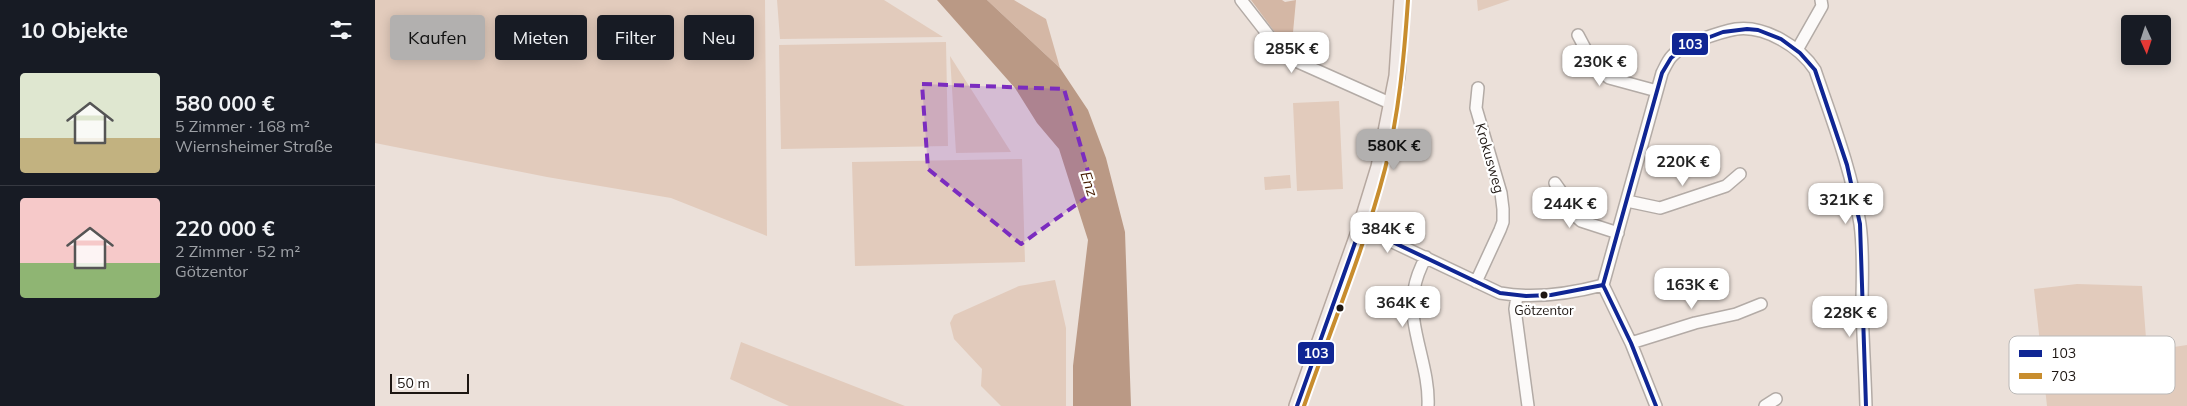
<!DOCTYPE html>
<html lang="de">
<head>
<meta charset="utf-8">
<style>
  :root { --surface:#171b24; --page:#20242c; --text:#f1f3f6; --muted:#9ea1a6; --line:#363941; --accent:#b2b0af }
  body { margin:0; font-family:Mulish,sans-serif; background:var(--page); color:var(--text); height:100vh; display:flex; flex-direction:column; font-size:19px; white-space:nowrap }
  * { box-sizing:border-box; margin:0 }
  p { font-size:16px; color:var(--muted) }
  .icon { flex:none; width:28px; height:28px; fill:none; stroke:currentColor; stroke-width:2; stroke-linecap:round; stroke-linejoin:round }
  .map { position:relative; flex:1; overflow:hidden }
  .panel { display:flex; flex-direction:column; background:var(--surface); width:375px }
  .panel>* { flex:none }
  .banner { position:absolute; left:15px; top:15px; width:475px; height:45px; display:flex; gap:10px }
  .needle { width:32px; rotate:177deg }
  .fabs { position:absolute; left:1746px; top:15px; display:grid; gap:10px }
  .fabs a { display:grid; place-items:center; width:50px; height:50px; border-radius:5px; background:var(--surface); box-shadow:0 2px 12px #0003; font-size:25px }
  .scale { position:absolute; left:15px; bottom:12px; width:79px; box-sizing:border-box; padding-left:5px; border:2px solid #1d1612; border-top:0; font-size:14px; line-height:18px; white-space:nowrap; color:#1d1612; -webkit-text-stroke:4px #fff; paint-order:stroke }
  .price { position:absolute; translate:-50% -42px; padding:0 11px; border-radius:10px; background:#fff; color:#222; font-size:16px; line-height:32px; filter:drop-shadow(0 1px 2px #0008) }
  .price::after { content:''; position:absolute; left:50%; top:30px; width:15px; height:11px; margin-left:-8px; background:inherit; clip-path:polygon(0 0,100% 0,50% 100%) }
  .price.current { background:var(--accent); color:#111 }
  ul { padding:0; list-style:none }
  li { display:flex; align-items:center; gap:15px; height:125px; padding:0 20px }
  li+li { border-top:1px solid var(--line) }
  li span { display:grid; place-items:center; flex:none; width:140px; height:100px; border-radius:5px; color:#555 }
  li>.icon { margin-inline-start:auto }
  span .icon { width:60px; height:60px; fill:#fffc; stroke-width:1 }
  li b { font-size:21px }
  h2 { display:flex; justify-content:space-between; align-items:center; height:60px; padding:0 20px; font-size:21px }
  .tag { padding:0 18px; border-radius:5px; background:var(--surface); box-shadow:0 2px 12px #0003; font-size:18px; line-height:45px }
  .tag.current { background:var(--accent); color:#111 }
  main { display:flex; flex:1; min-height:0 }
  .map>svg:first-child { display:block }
  .green { fill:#e2cbbc }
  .forest { fill:#d4b7a5 }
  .water { fill:#ba9985 }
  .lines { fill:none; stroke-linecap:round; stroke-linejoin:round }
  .minor-casing { stroke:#b3aba6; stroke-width:14 }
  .major-casing { stroke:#b6a8a0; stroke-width:18 }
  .minor { stroke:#fcfaf9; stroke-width:11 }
  .major { stroke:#f1eae7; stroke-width:15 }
  .bus-1-casing { stroke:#fff; stroke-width:8 }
  .bus-2-casing { stroke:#fff; stroke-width:8 }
  .bus-1 { stroke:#102694; stroke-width:4 }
  .bus-2 { stroke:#c88d2e; stroke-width:4 }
  .marked { fill:#7b2cbf; fill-opacity:0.2; stroke:#7b2cbf; stroke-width:4; stroke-dasharray:10 6; stroke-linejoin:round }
  .bus-dot { fill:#1d1612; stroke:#fff; stroke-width:2 }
  .labels { text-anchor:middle; stroke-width:4.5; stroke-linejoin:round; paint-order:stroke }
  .bus-label { font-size:13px; fill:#1d1612; stroke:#fff }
  .street-label { font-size:14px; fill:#1d1612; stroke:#fff }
  .water-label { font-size:15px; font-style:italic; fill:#461d00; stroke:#fff }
  .key { fill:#fff; stroke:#bbb9b8; stroke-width:1 }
  .key-label { font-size:14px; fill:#1d1612 }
  .line-badge { stroke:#fff; stroke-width:2 }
  .badge-label { font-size:14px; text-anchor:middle; font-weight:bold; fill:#fff }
</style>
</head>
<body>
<main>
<section class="panel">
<h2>10 Objekte<svg class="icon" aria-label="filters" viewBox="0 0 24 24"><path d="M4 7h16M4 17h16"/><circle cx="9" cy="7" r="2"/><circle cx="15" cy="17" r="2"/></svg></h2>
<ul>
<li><span style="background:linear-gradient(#dfe7d0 65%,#c2b280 0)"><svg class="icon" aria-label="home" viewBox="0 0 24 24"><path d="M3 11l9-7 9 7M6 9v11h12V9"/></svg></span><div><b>580 000 €</b><p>5 Zimmer · 168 m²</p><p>Wiernsheimer Straße</p></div></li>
<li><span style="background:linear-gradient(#f6c9c9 65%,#8fb573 0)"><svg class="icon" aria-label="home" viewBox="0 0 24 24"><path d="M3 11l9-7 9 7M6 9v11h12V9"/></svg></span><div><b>220 000 €</b><p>2 Zimmer · 52 m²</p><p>Götzentor</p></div></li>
</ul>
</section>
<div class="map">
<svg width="1812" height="406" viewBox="0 0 1812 406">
  <rect width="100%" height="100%" fill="#ebe0d9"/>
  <path class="green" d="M0 0H390L392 236 296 198 172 177 0 143Z
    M402 0H509L568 37 405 39Z
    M1102 0H1135L1103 11Z
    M571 42 573 146 406 149 404 45Z
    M575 56 636 152 581 153Z
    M964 101 968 189 922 191 918 103Z
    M647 159 650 262 480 266 477 162Z
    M915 175 916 188 890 190 889 177Z
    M680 280 691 328V406H626L606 386 607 369 579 339 575 323 579 315 644 286Z
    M1702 284 1767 286 1772 351 1812 345V406H1672L1659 289Z
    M366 342 530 406H414L355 379Z"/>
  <path class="forest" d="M612 0H639L671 19 685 68Z
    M876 0H907L910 2 921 0 916 54Z"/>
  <path class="water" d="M562 0H612L685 68 713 110 731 158 750 232 756 406H698V366L713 240 684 149 662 123 640 88Z"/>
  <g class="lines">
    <defs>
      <path id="minor" d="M866 0 898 41 912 55 923 62 1017 104
        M1203 35 1220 67 1234 78 1282 91
        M1422 50 1447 6 1446 0
        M1180 183 1192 200 1197 213 1206 221 1243 233
        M1252 201 1285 208 1351 186 1365 174
        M985 229 1007 237 1125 293C1159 299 1194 294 1228 285
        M1051 257C1045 268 1041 278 1039 290 1032 326 1055 367 1053 406
        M1101 282 1125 230 1128 222V209L1126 193 1101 108 1103 88
        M1228 285 1287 73C1290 67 1293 60 1297 56 1305 47 1317 43 1327 39 1338 35 1350 31 1361 29 1390 25 1425 47 1440 70 1457 120 1477 171 1485 224 1489 253 1487 278 1487 307 1488 340 1490 373 1491 406
        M1228 285 1256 343 1281 406
        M1142 296 1140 309 1153 406
        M1256 343 1320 323 1361 314 1386 304
        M1390 406 1401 399"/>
      <path id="major" d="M922 406 985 229 1004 167 1022 76 1027 0"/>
    </defs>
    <use href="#minor" class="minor-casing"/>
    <use href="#major" class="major-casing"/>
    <use href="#minor" class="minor"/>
    <use href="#major" class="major"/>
    <defs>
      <path id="bus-1" d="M985 229 1007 237 1125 293 1151 296 1176 295 1228 285
        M1228 285 1287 73 1296 58 1311 46 1348 32 1372 29 1383 30 1406 39 1425 53 1440 70 1472 165 1485 224 1491 406
        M1228 285 1256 343 1281 406
        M922 406 985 229"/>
      <path id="bus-2" d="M929 406C956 328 989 250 1010 169 1024 114 1029 58 1033 0"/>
    </defs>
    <use href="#bus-1" class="bus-1-casing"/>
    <use href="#bus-2" class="bus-2-casing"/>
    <use href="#bus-1" class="bus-1"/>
    <use href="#bus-2" class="bus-2"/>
  </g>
  <path class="marked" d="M547 84 689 89 719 192 646 244 553 169Z"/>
  <g class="bus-dot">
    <circle cx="1169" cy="295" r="4.5"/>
    <circle cx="965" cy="308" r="4.5"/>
  </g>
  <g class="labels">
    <g class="bus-label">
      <text x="1169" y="315">Götzentor</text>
    </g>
    <g class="street-label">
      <text transform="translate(1115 158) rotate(74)" y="5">Krokusweg</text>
    </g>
    <g class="water-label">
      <text transform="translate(714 184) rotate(72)" y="5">Enz</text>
    </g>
  </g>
  <rect x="1634" y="336" width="166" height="58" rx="8" class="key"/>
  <rect x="1644" y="350" width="23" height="7" fill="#102694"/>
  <rect x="1644" y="373" width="23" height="6" fill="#c88d2e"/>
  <g class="key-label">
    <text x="1676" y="358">103</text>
    <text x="1676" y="381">703</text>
  </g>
  <g class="line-badge">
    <rect x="1296" y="32" width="38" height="24" rx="5" fill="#102694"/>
    <rect x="922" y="341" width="38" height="24" rx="5" fill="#102694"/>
  </g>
  <g class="badge-label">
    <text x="1315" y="49">103</text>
    <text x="941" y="358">103</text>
  </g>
</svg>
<div class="fabs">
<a><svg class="needle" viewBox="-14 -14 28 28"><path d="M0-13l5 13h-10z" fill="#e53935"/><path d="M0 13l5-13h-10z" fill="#9ea1a6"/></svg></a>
</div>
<div class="scale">50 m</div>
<b class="price" style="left:917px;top:74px">285K €</b>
<b class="price" style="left:1225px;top:87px">230K €</b>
<b class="price current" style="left:1019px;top:171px">580K €</b>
<b class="price" style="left:1308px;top:187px">220K €</b>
<b class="price" style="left:1471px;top:225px">321K €</b>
<b class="price" style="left:1195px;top:229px">244K €</b>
<b class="price" style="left:1013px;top:254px">384K €</b>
<b class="price" style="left:1317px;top:310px">163K €</b>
<b class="price" style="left:1028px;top:328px">364K €</b>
<b class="price" style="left:1475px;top:338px">228K €</b>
<div class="banner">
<a class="tag current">Kaufen</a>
<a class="tag">Mieten</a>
<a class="tag">Filter</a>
<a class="tag">Neu</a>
</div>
</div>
</main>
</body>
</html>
